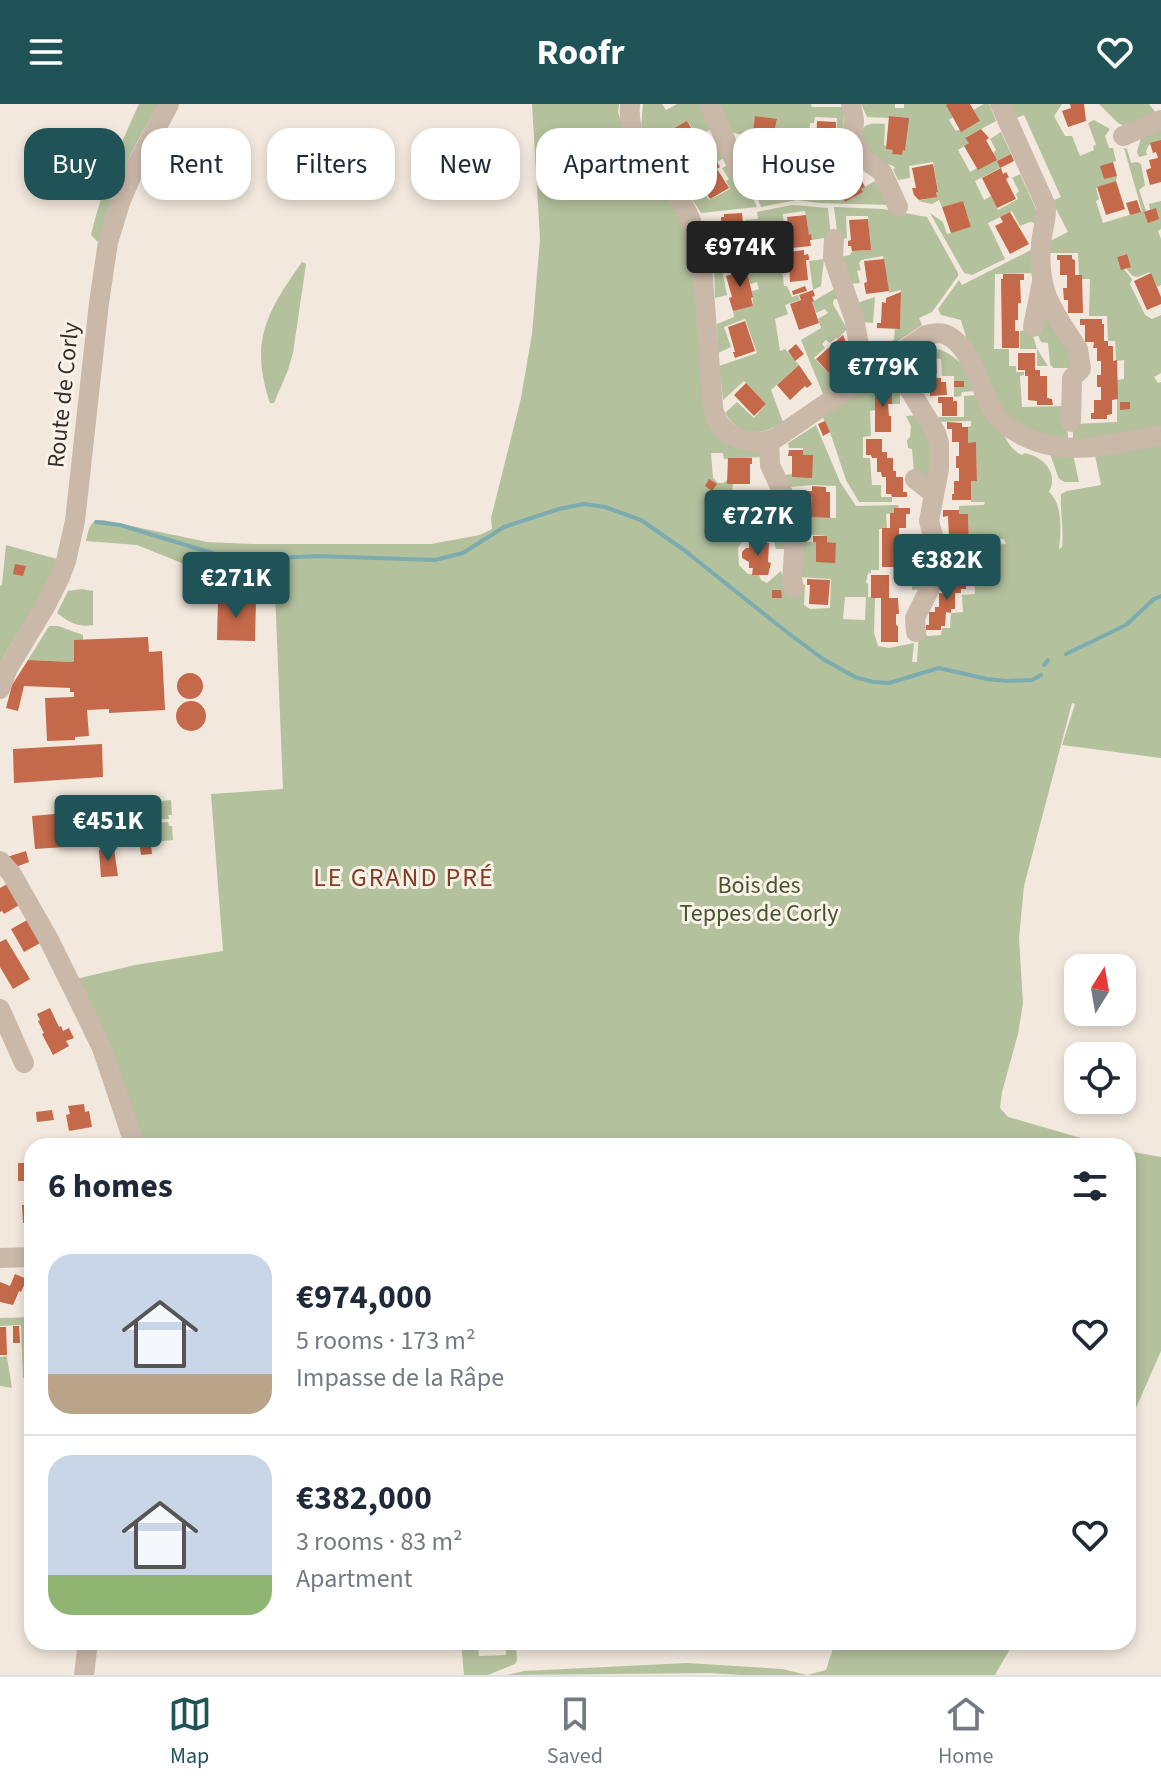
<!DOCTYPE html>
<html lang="en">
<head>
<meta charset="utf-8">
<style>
  :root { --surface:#fff; --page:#f2f2f3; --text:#1f2937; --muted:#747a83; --line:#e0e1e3; --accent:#1f5358 }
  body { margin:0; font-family:"Source Sans 3",sans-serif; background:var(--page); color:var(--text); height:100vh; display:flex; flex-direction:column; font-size:30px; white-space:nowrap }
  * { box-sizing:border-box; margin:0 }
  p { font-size:26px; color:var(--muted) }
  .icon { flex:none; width:44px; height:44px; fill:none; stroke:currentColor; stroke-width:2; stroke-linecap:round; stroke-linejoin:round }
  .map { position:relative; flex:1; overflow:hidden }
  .drawer { position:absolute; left:24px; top:1034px; width:1112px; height:512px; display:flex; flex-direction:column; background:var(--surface); border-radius:24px; box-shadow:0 4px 12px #0003 }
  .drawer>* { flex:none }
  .hud { position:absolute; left:24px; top:24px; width:1114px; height:72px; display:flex; gap:16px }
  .needle { width:52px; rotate:11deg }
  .fabs { position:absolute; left:1064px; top:850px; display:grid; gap:16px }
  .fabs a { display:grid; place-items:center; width:72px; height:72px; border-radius:16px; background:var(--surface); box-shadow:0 4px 12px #0003; font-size:40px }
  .price { position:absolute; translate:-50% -68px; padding:0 18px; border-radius:8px; background:var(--accent); color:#fff; font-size:26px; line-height:52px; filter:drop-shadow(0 2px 4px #0008) }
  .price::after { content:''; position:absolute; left:50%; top:48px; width:24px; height:18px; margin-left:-12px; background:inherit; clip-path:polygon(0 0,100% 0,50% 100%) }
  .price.selected { background:#222; color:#fff }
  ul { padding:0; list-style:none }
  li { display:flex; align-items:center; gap:24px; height:200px; padding:0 24px }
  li+li { border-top:2px solid var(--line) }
  li span { display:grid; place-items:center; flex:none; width:224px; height:160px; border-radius:24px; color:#555 }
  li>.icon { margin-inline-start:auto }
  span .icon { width:96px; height:96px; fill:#fffc; stroke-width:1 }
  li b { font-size:34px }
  h2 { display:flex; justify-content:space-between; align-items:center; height:96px; padding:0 24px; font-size:34px }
  .pill { padding:0 28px; border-radius:24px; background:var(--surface); box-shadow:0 4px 12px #0003; font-size:28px; line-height:72px }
  .pill.selected { background:var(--accent); color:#fff }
  header { display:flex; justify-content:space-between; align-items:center; height:104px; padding:0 24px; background:var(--accent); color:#fff; font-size:36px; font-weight:700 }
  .menu { display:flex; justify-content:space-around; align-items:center; height:112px; border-top:2px solid var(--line); background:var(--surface); font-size:22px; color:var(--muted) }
  .menu a { display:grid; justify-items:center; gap:4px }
  .menu .selected { color:var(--accent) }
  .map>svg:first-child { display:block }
  .green { fill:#b4c19d; fill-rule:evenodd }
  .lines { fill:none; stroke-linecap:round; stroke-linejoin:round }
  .stream { stroke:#7cacaf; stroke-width:4 }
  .building { fill:#c46949 }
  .minor { stroke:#cab8a9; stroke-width:20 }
  .labels { text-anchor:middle; stroke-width:6; stroke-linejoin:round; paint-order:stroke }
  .street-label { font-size:24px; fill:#372d29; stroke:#f9f2e9 }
  .park-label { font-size:24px; fill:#46552d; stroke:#f9f2e9 }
  .neighbourhood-label { font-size:26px; letter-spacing:2px; fill:#853c23; stroke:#f9f2e9 }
</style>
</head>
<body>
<header><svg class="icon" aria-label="menu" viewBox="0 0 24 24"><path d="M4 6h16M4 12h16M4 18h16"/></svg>Roofr<svg class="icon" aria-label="heart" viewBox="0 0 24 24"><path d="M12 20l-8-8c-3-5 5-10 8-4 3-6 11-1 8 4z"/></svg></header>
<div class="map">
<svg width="1161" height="1571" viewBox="0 0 1161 1571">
  <rect width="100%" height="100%" fill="#f2e8dd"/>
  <path class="green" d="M139 0H159C132 44 110 88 99 139L91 131C102 85 119 43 139 0Z
    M532 0H619L618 8 622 20 650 69 682 115 692 153 704 301 757 347H762V353L724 355 723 349H711L713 374 718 379H723L727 376 728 380H733L732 388H756L760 399 725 398 724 426H748V405L778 403C788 414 789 431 790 445H776L773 435 743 436 738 444 739 461 748 470 759 471 761 476 767 479 781 467 785 483 797 480 805 481 804 501 810 505 830 504 831 475 798 473 803 438H816L834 459 836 439 827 438V432L804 430 800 405H812V413L836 414V382L812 381 790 383 783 371 792 370V373H812V351H803V344H789L788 339 816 321 840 378 856 402 898 401 899 404 894 409 886 410 887 424 879 425V466H871V469H868L866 478 868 480V493L875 494 874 529 878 542 889 544 914 539 912 558H917L919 528 926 529 927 532 941 531 942 524H950L951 509 963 508 962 491 975 490 974 467 983 466V449L988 448 987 441 1006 440 1004 435 969 434 968 410H959V402L984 401 985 398H971V377L977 376 976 339H968V323L971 322V317L935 318 931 313H964V292L976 291V287L962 288 961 292 954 293V283H964V277H954V272H942L941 255 933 254 932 250H930L928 243C963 246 982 287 996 315 1003 328 1008 345 1022 351L1025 349C1043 353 1059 368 1049 388 1063 400 1061 428 1059 445L1062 443C1064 425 1060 409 1061 390L1067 387 1101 381 1094 346 1161 336V654L1062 641 1075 600 1072 599 1024 782 1019 834 1023 899 1018 930 1002 988 1000 1004 1008 1013 1109 1042H142L76 875 135 861 223 847 211 690 283 685 275 488 218 485 219 474 137 441 86 437C89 425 89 416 103 416L207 438 253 440H431L480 431 492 425 491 414 521 294 532 230 540 135ZM845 493H866L865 516 843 515Z
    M643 0H662L666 6 677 0H701L712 25 698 32 687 17 675 34 669 38 682 60 686 57 688 59 718 41 724 54 717 58 714 55 692 68 709 96 730 85 726 77 729 75 722 64 728 61 748 83 757 103 701 109 679 75 644 33 641 24Z
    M715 0H811L812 3H843L844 27H837V14L815 13 814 19H810L809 42H814L816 53H852L861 63 853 68 848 61 841 65 838 62 826 69 832 81H834L845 97 862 88 861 85 875 77 889 101 819 99 797 96 761 103 756 91 782 96 784 90 790 63 770 58 767 68 760 67 757 76 750 74 740 40 749 39 770 42 777 16 756 12 752 34 731 28Z
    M861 0H895V4H904V0H948L953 13 949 16 956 27 960 25 962 27 979 18 973 6 984 0H989L996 17 966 33 969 39 958 46 970 68 977 64 978 66 996 46 990 35 1001 28 1011 50 997 57 1000 64 975 77 984 96 991 92 998 106 1018 95 1016 90 1019 87 1012 74 1020 70 1036 105 1035 106H1037L1035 119 1030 118 1020 122 1012 107 988 119 1005 155 972 171 964 169 930 109 943 118 947 130 971 123 963 97 942 103 939 96 932 100 918 97 937 92 936 88 938 87 933 58 909 62 910 74 898 76 893 65 895 64 893 62 870 54 860 28C866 18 874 19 885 20L884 41 886 42V45L893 46V50L902 51 903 46H905L908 14 890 12 889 14 867 13Z
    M1008 0H1062L1054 12 1065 32H1072L1080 52 1094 46 1093 42 1096 41 1088 19 1094 16 1110 25 1105 32 1109 44H1113L1116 57 1101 62 1117 72 1116 77 1096 84 1099 95 1096 97 1103 119 1142 107 1124 44 1127 45 1131 59 1137 58 1141 60 1145 81 1139 86 1146 107 1150 106 1149 100 1161 97V125L1158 127 1161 135V181L1157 183 1150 168C1137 173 1135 177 1126 164L1131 162 1126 150 1117 153 1121 165H1124L1132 175 1130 180 1145 211 1152 215 1161 211V269L1154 273 1158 279 1161 278V328L1073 342V320L1117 318V276L1124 275V256L1116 257 1115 237H1108L1107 212H1089L1090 175H1082V171H1079L1078 149H1045L1046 139 1068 128 1052 97 1061 93 1024 11 1016 14Z
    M1099 0H1149L1156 9 1124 22 1118 19Z
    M1161 22V36L1149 41 1146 47 1147 51 1139 53 1137 48 1141 34Z
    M792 101 828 104 831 133 812 136 811 131H809L805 107 783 110 784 124 780 125 782 133H785L788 146 786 151 781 153 784 182H787L792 193 798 191 800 196 785 201 788 210 775 215 780 247 785 245 799 261 771 286 783 318C762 333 738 332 725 309L737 298 754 314 766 300 744 277 723 296 719 262 757 249 745 215 724 223 731 243 718 249 717 220 734 213 733 207 753 202 752 187 759 185 757 178 750 180 747 167 767 162 766 151 721 161 727 191 715 194 714 163 705 127 718 124 722 147 748 145 745 116 758 115 757 108Z
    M834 103 883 105 927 113 958 169V172L932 208 919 214 922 221 870 256 864 240 879 241 894 236 895 225H900L901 186 889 189 883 152 861 156 859 159 861 166 857 167 860 179 851 180 841 153 850 151 852 147 870 146 868 112H846L847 134 838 136Z
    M1033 145 1035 169 995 170 994 245H1009V262H1016V268H1024V271L1020 272 1022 303 1065 302 1069 342 1014 324 971 251 961 216 941 211 938 205 959 176 962 181Z
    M824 155 821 182 813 186 809 157Z
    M302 158 306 160 293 249 288 266 274 299H270C249 237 267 208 302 158Z
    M838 183 842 196 834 195 833 200 847 225 838 235 836 234 830 239 826 236 822 240 825 244 814 254 830 270 845 256H848L858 265 823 290 801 236 821 224 818 215 828 209 825 205 816 209 812 198Z
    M875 193 873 219 860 218 857 199Z
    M1041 206 1071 244 1073 264H1053L1050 260 1048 239 1041 238 1038 231Z
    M1031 226 1037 245 1048 262H1037V245H1020V227Z
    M888 268 900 282V300H892L891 282 875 283V306L870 307 871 332 863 333V354H870L872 381H881V393H892V398H859L846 376 830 328 823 314 824 311Z
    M917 311 931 335 933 365 927 374 914 368 912 345 908 344 907 336 910 333 911 322 906 312Z
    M1050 350H1073L1079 378H1065L1059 375Z
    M6 441 57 455C44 493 19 524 0 559V482L2 481Z
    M932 450 926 485 912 486V475L915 471 919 451Z
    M82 485 93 487V521C79 524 68 518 57 509L68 487Z
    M49 522H58L83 531V536H74V557L72 558 28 556Z
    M171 696 172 711H168L169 715H157L152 712V698Z
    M148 698 149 712 145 716 131 717 130 699Z
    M168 718 169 722H172L173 736 154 738 153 724 157 719Z
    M146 720 150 724 151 738 138 739 132 736 131 721Z
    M1128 1047 1161 1053V1247L1128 1322Z
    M32 1213V1275L23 1274 21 1221 0 1222V1214Z
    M7 1252V1253L12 1284 0 1282V1253Z
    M461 1538H478L479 1552 506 1551V1538H516L517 1556 515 1560 488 1571H464Z
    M835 1538H1014L995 1571H741L709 1569 507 1571 524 1567 687 1559 782 1565 807 1571 826 1566Z"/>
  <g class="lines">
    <path class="stream" d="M96 418 120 421 235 456 317 452 435 456 463 449 504 423 559 405 584 400 605 403 641 416 684 446 788 529 823 555 855 573 873 578 889 579 939 564 987 575 1007 577 1032 576 1041 571
      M1066 550 1126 521 1154 495 1161 492
      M1044 561 1048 556"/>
  </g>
  <path class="building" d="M948 0H970L980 17 961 28 946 1Z
    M1070 0H1084L1086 17 1068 23 1062 7 1071 4Z
    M755 12 777 15 771 42 749 39 750 33 752 34Z
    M889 12 909 14 905 47 903 46 902 51 892 50 893 46 886 45Z
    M687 17 702 42 703 41 707 47 687 59 673 35 675 34 671 26Z
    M817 17 836 18V37L839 38V43H816Z
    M981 25 989 34 986 36 997 56 978 66 964 42 969 39 965 34Z
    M1161 36V78L1150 81 1146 66 1151 64 1149 56 1158 54 1156 48 1153 49 1150 39Z
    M1011 50 1014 57 1000 64 997 57Z
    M715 54 720 63 717 65 729 84 710 95 696 72 699 70 696 65Z
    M769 58 790 62 784 91H783L781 96 762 92 763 86H760L762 79H765Z
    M1113 58 1117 72 1104 75 1100 62Z
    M848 60 859 79 862 77 865 83 861 85 863 88 845 98 829 72Z
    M933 60 938 88H936L937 93 919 96 914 91 912 84H916L912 64Z
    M1001 64 1003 70 1006 68 1009 73 1006 75 1016 95 997 104 982 74Z
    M1116 77 1125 105 1106 111 1097 83Z
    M1137 96 1141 108 1130 111 1126 99Z
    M963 97 971 123 951 129 942 103Z
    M1156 104 1159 115 1148 119 1144 108Z
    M1010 108 1029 140 1010 150 995 122 1003 118 1000 113Z
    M742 109 745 141 724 143V138H726L725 120 724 118H721V113H724V110Z
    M806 111 809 131 811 130 812 136H810L811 142 792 144 787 113Z
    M868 115 871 146 852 147 851 142H848V137L851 136 849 116Z
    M804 146V151L808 150 809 153V156H806L808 176 790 178 788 148Z
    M1127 150 1131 163 1121 166 1117 153Z
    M1057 151H1072V155L1075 156V171H1082L1083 209H1068V196H1064L1063 184H1067V171H1060V156H1057Z
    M763 154 764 162 757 163 755 155Z
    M884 155 889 187 866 190 864 179 867 178 864 157Z
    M745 160 753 193 751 194 753 202 733 207 729 194 732 193 726 172 736 169 735 163Z
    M1151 169 1161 193V200L1147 206 1134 177Z
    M1003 170H1024V176H1020L1021 199H1018V216H1015V227H1019V244H1002L1001 175H1003Z
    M805 182 807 187 793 191 792 187Z
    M813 186 815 192 812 193 814 197 812 198 819 219 799 226 790 200 801 196 799 191Z
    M901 188 900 225 877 224V219H881L882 198 886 199V194Z
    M1080 215H1102V220H1104V237H1108V242H1113V257L1117 256 1118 295 1112 296V310L1107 311V315H1091V309H1094V296H1101V283H1097V271H1101V257H1097V244H1093L1094 238H1085V221H1080Z
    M745 217 755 247 735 254 733 248H735L728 223Z
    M843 231 850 247 847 249 851 253 846 257 844 255 829 269 816 255Z
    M796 240 804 250 795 257 788 247Z
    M920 246H930V250H932L933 254H936L937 269H921V256H917V250H920Z
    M1018 249H1035V266H1040V272H1047V294L1052 295 1053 301H1037V297L1028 296V272H1025V266H1018Z
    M799 261 812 280 807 284 805 282 790 296 777 281Z
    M925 274H941V278H946L947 291 930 292V280H925Z
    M954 277H964V283H954Z
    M746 279 766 300 754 312 734 291Z
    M875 282H892V300H888L889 312H891V328H875Z
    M938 293H953V297H957V312H942V299H938Z
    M1120 298H1130V305L1120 306Z
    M825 317 830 328 823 332 818 320Z
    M947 318 962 319V323H968V339L976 338 977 377H971V396H952V390H954V377H959V364H956V352H959V338H952V325H947Z
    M866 335H882V348H887V354H893V367H896V373H903V388H907V393H892L891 390H886V373H882L881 368H877V354H872L871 351H866Z
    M789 346H803V351H813L812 374 792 373V352H788Z
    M728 354H752V360H750V380H727Z
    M709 375 717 380 712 387 705 382Z
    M812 382 826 383V388H830V414L811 413 812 393H808V387H812Z
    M727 398 749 399V405H746L745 424H727Z
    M894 404H910V410H906V424H899V438L903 437V449H899V463H882V424H890V409H894Z
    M943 406H959V410H968L969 439H977V463H957V440L952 441 953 434H949L948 412 943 413Z
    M813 432H827V438L836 439 835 459 816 458V438H813Z
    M749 439H769L768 458 771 459 768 471H752L753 464H749V458L742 454V448L746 444H749Z
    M15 460 26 462 23 472 13 470Z
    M949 470H966V485H961V489H955V505H951V509L946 508 945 522H941V526H926V521H929V508H935V503H939V489L946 490V484H949Z
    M871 471H889V494H898L899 510H896V521L898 522V538H881V494H871Z
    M807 475 830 476 828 501 809 500 810 481H807Z
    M772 486H781L782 494H772Z
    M218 495 256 496 255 537 217 536Z
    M148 533 149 548 162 547 165 606 109 609V605L87 606 89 632 75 633V636L47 637 45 594 74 593V588H70V584L24 582 18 607 6 604 12 581 28 556 72 558 74 557V536Z
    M177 582a13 13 0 1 1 26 0a13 13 0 1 1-26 0Z
    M176 612a15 15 0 1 1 30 0a15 15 0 1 1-30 0Z
    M102 640 103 673 14 679 13 645Z
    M78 709V712L89 711 90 717 78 718 80 742 35 745 32 712 55 710V716H62V710Z
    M151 742 152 750 141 751 140 743Z
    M114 745 118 772 101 773 99 746Z
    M26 747 29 758 13 764 7 753Z
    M9 779 21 800 4 810 2 807 0 808V784Z
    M29 815 42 838 24 848 11 825Z
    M6 835 30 875 13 885 0 863V838Z
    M50 904 59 923 61 922 63 927 69 924 74 934 66 937 69 942 53 951 42 930 44 929 38 917 40 916 37 910Z
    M84 1000 85 1008 89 1007 92 1023 69 1027 66 1011 70 1010 68 1002Z
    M52 1006 54 1016 37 1018 36 1008Z
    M18 1059H32V1077H18Z
    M22 1101H32V1119H23Z
    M15 1170 27 1175 21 1188 19 1187 13 1201 0 1198V1178L10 1182Z
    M13 1222H19L20 1239H13Z
    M0 1223H6L7 1251H0Z"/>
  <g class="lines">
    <path class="minor" d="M630 0C626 46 660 62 681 97 691 113 696 131 701 149L713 303C718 333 749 344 776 334L926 231C932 230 938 228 944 230 971 239 980 285 993 307 1003 323 1021 332 1038 338 1080 352 1119 337 1161 332
      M709 0 744 77
      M851 0 854 16 853 33 856 43 864 55 882 68 898 103
      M1000 0 1046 102C1047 115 1042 126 1041 140 1037 188 1053 207 1078 245L1081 265 1072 274 1071 318
      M1123 32 1161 16
      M834 135 833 153 854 214 865 273
      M1033 223 1042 178
      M889 256 900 270 936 329 939 339V365L929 417 940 458 930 484 915 514 916 528
      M769 336 770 361 796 418 792 476 794 483
      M915 375 933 389
      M0 585 8 564 46 501 60 473 66 457 75 417 99 199 108 138 120 99 133 68 169 0
      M0 757 11 769 49 836 89 917 102 944 135 1042
      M0 905 24 959
      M0 1154 32 1153
      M84 1571 88 1538"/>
  </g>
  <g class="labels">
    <g class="street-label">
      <text transform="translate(63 291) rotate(-84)" y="8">Route de Corly</text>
    </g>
    <g class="park-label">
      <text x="759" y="789">Bois des<tspan x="759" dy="28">Teppes de Corly</tspan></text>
    </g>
    <g class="neighbourhood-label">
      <text x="404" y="782">LE GRAND PRÉ</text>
    </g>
  </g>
</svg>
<div class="fabs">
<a><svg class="needle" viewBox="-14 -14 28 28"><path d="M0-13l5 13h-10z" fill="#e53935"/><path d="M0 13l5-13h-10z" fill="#747a83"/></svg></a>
<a><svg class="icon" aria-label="locate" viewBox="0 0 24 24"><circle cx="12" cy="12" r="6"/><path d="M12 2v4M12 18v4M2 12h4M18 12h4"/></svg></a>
</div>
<b class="price selected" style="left:740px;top:185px">€974K</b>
<b class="price" style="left:883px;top:305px">€779K</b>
<b class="price" style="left:758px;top:454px">€727K</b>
<b class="price" style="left:947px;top:498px">€382K</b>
<b class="price" style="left:236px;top:516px">€271K</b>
<b class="price" style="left:108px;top:759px">€451K</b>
<div class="hud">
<a class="pill selected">Buy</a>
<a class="pill">Rent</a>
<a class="pill">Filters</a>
<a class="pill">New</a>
<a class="pill">Apartment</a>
<a class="pill">House</a>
</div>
<section class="drawer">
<h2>6 homes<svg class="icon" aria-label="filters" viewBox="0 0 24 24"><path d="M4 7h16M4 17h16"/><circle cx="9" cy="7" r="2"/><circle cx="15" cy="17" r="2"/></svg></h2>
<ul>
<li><span style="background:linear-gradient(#c9d6e8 75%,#b9a48a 0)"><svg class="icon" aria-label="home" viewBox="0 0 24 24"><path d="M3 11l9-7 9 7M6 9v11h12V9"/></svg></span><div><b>€974,000</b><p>5 rooms · 173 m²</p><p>Impasse de la Râpe</p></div><svg class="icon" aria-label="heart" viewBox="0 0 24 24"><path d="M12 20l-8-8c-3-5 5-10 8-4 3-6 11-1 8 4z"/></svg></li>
<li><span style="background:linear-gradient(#c9d6e8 75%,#8fb573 0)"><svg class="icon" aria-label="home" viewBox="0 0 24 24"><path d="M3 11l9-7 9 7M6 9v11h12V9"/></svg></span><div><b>€382,000</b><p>3 rooms · 83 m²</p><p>Apartment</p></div><svg class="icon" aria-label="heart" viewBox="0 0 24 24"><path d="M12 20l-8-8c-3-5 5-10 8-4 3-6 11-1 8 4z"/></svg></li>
</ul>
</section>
</div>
<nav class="menu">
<a class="selected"><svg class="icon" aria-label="map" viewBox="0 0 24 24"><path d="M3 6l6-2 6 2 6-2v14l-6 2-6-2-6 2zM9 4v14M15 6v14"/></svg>Map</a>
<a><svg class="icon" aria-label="saved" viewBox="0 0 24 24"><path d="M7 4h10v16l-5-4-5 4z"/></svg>Saved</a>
<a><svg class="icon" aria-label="home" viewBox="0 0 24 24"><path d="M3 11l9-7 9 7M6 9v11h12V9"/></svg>Home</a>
</nav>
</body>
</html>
